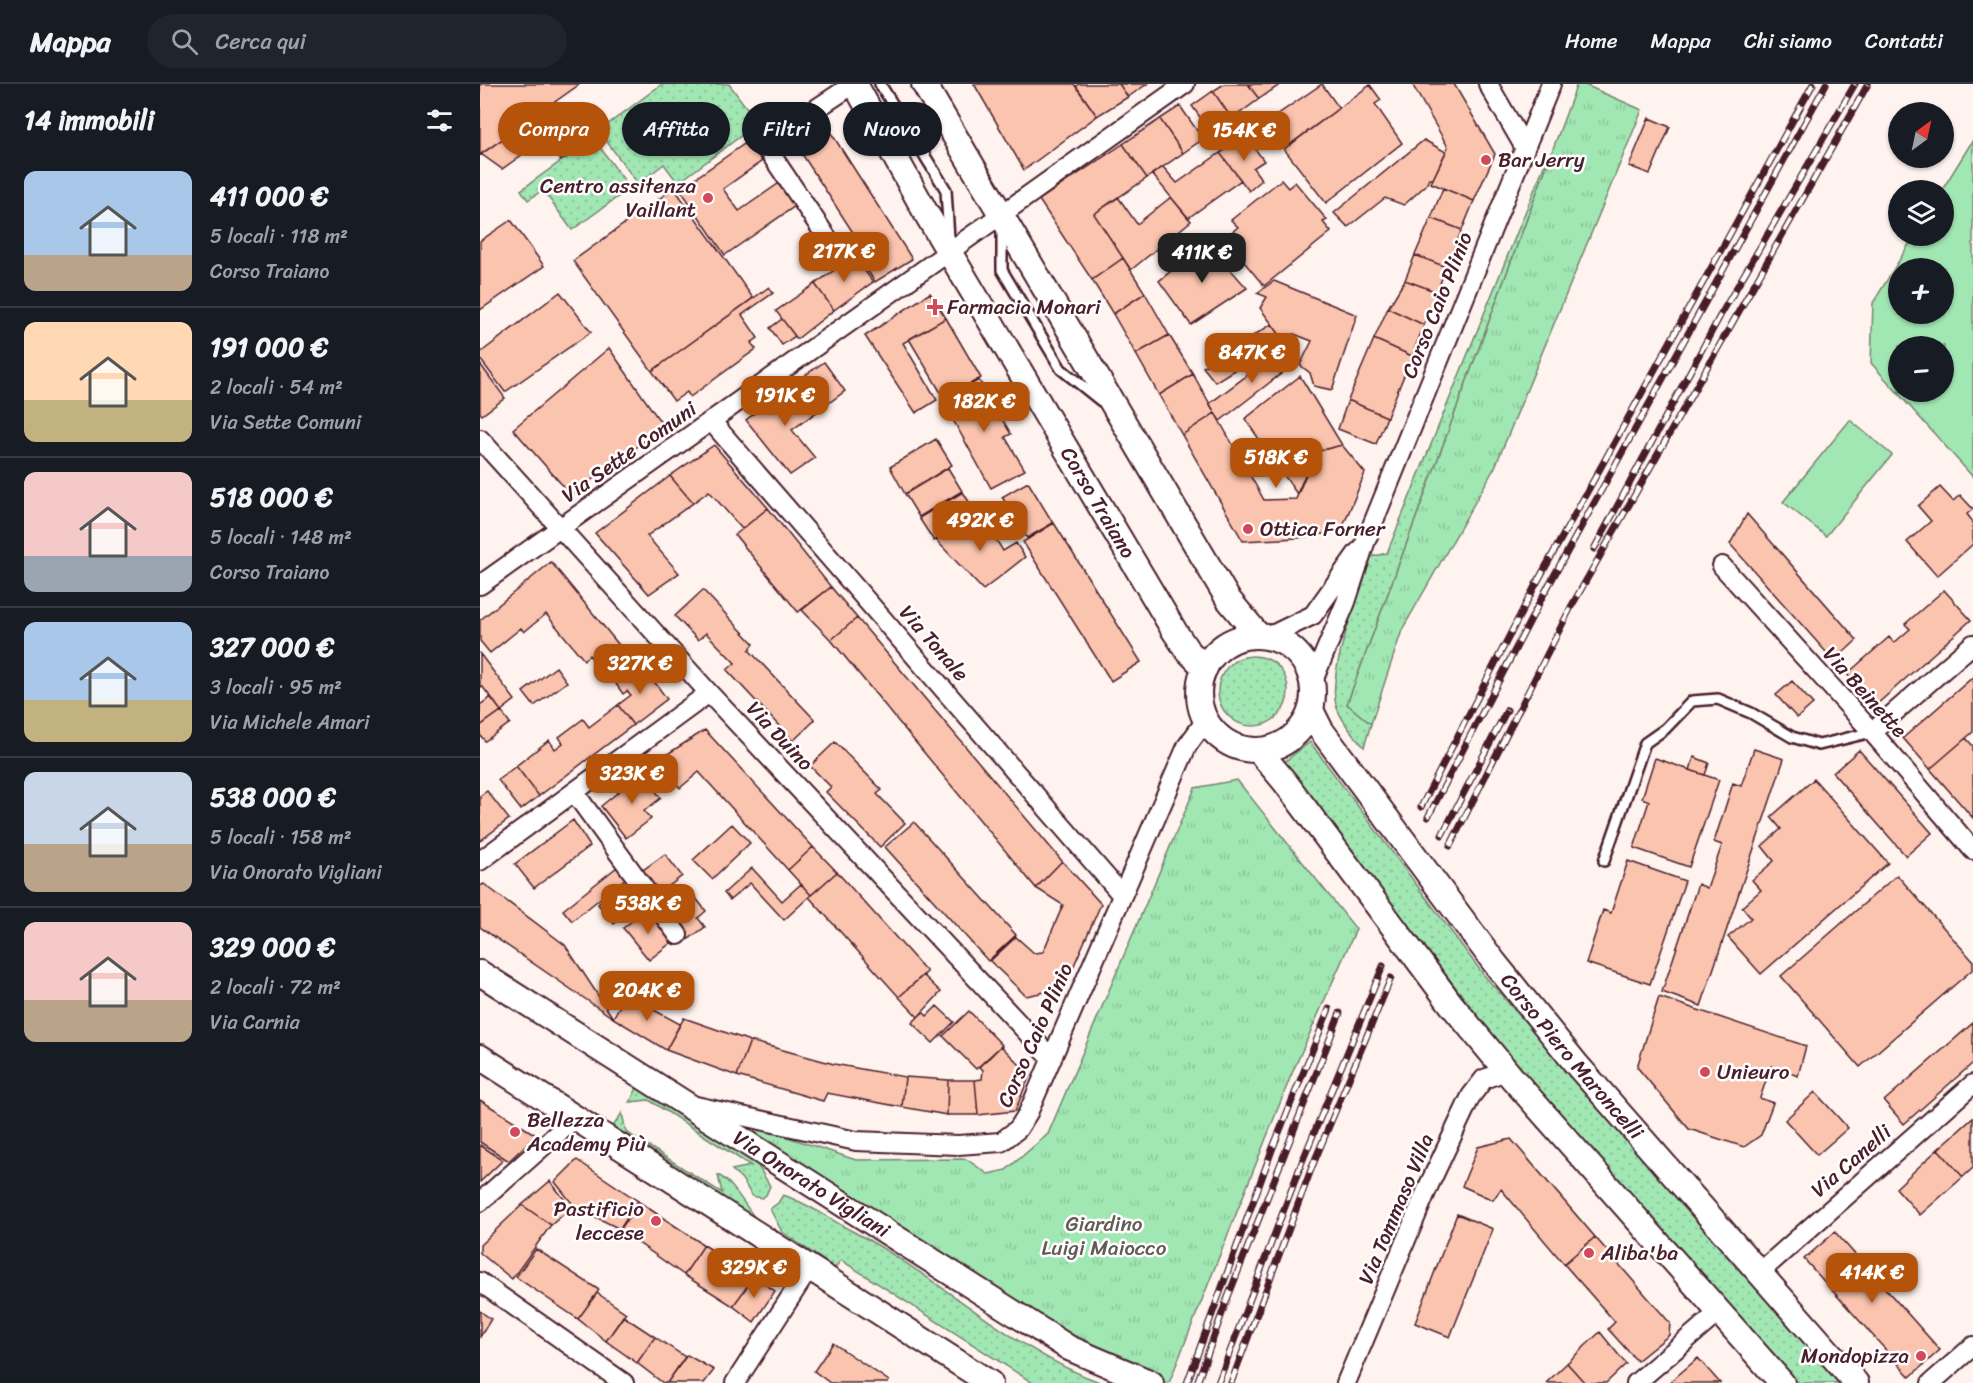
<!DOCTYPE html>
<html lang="it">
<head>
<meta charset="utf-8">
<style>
  :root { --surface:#171b24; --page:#20242c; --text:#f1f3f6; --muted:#9ea1a6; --line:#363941; --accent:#b45309 }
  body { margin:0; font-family:Sriracha,sans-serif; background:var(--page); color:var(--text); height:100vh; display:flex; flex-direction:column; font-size:22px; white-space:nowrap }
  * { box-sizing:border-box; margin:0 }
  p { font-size:20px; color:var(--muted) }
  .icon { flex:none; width:33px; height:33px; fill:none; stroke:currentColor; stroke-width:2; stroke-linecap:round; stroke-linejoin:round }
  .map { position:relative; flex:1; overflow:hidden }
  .drawer { display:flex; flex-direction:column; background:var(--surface); width:480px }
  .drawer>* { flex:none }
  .banner { position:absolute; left:18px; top:18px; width:570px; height:54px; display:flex; gap:12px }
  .needle { width:39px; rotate:33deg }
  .tools { position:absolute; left:1408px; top:18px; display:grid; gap:12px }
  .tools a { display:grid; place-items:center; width:66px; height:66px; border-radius:50%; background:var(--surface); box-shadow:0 2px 4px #0004; font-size:30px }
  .price { position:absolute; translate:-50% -51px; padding:0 14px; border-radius:12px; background:var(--accent); color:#fff; font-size:20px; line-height:39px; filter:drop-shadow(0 2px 3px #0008) }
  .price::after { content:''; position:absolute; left:50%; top:36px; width:18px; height:14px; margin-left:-9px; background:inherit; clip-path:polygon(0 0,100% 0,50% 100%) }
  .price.current { background:#222; color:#fff }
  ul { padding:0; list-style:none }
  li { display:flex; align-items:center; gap:18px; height:150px; padding:0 24px }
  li+li { border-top:2px solid var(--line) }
  li span { display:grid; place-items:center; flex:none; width:168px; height:120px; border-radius:12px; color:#555 }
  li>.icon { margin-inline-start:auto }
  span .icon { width:72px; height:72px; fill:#fffc; stroke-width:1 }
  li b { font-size:26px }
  h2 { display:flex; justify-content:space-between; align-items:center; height:72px; padding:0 24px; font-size:26px }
  .tag { padding:0 21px; border-radius:27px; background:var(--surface); box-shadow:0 2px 4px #0004; font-size:21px; line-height:54px }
  .tag.current { background:var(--accent); color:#fff }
  header { display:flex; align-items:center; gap:36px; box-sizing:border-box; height:84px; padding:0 30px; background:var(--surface); border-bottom:2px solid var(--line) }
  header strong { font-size:28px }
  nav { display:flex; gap:33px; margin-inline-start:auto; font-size:21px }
  .search { width:420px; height:54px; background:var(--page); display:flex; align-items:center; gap:15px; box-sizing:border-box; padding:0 21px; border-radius:33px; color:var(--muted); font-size:22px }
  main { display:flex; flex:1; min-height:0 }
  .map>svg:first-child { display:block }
  .grass { fill:url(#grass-dots); stroke:#76836f; stroke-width:1.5 }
  .park { fill:url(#park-tufts); stroke:#76836f; stroke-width:1.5 }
  .pitch { fill:#a1e7b3; stroke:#76836f; stroke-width:1.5; fill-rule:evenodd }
  .building { fill:#fbc4ae; stroke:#4a1f2b; stroke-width:1.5 }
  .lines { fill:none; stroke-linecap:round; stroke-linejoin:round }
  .lane-casing { stroke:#4a1f2b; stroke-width:14 }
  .street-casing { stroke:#4a1f2b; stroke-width:22 }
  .secondary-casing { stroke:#4a1f2b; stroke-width:28 }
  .lane { stroke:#fff; stroke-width:9 }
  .street { stroke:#fff; stroke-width:18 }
  .secondary { stroke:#fff; stroke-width:24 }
  .rail-casing { stroke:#4a1f2b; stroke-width:7 }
  .rail { stroke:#fff; stroke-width:4.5; stroke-dasharray:14; stroke-linecap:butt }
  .poi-dot { fill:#d1495b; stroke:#fff; stroke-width:2 }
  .labels { text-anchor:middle; stroke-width:5; stroke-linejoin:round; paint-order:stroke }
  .poi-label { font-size:21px; fill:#4a1f2b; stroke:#fff; text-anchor:start }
  .street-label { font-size:21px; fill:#4a1f2b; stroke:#fff }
  .park-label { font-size:21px; fill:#645b54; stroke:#fff }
</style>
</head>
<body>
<header>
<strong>Mappa</strong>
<div class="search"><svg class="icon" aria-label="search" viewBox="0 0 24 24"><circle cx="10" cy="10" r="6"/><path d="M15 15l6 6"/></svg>Cerca qui</div>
<nav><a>Home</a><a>Mappa</a><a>Chi siamo</a><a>Contatti</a></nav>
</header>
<main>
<section class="drawer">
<h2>14 immobili<svg class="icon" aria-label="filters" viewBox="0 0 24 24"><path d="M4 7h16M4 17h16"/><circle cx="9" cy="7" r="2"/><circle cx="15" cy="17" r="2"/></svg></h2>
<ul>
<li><span style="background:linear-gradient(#a9c7e8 70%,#b9a48a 0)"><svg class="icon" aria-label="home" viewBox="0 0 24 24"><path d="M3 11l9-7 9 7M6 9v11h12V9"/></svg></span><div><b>411 000 €</b><p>5 locali · 118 m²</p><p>Corso Traiano</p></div></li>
<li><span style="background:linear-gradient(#ffd9b3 65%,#c2b280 0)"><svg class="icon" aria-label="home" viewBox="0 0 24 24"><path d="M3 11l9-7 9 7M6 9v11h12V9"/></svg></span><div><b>191 000 €</b><p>2 locali · 54 m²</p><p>Via Sette Comuni</p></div></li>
<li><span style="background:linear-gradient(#f6c9c9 70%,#9aa5b1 0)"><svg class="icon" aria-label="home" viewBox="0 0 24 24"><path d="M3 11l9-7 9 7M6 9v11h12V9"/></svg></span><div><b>518 000 €</b><p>5 locali · 148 m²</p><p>Corso Traiano</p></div></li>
<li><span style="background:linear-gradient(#a9c7e8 65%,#c2b280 0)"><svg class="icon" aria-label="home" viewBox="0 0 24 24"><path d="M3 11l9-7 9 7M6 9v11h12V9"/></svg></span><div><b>327 000 €</b><p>3 locali · 95 m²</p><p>Via Michele Amari</p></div></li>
<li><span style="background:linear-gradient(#c9d6e8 60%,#b9a48a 0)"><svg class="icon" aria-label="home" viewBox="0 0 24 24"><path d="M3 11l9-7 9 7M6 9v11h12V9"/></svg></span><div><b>538 000 €</b><p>5 locali · 158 m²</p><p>Via Onorato Vigliani</p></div></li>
<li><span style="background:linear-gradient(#f6c9c9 65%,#b9a48a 0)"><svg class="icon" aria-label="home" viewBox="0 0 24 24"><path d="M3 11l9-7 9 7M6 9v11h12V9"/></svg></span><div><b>329 000 €</b><p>2 locali · 72 m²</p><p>Via Carnia</p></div></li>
</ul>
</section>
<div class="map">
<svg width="1493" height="1299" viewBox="0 0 1493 1299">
  <defs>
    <pattern id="grass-dots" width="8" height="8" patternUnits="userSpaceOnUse" patternTransform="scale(1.5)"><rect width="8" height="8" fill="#a1e7b3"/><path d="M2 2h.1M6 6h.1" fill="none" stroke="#8cc69a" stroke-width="1.8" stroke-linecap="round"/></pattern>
    <pattern id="park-tufts" width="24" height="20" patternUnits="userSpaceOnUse" patternTransform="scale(1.5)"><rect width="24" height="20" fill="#a1e7b3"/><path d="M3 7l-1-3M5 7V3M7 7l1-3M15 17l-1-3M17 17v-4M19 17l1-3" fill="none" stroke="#8cc69a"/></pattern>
  </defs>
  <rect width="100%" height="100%" fill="#fef3ef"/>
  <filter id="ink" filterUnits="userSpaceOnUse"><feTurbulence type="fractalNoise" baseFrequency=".0167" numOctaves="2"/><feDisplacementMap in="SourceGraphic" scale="12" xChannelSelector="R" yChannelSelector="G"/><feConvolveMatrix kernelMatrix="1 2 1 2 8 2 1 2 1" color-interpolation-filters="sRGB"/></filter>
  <g filter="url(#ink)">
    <path class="grass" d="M182 0H249L278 39 198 99 184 80 158 100 119 47Z
      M113 54 150 104 92 146 63 106 48 116 41 106Z
      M1066 77 1068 78 867 620 891 640 884 663C873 651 861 637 856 621 847 588 880 507 891 473L907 469Z
      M738 607a35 35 0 1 1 70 0a35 35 0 1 1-70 0Z
      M830 658 1003 890 1362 1299H1319L1030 974 803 679Z
      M160 998 277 1080 290 1102 286 1111 282 1114 272 1112 262 1095 252 1086 271 1082 169 1016 150 1018Z
      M142 1029 146 1048 242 1109 238 1091C253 1098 264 1121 276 1135L130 1047Z
      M303 1111C328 1119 349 1135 372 1147 458 1191 530 1266 622 1299H553L361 1176 355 1184 302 1148 290 1125 298 1119Z"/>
    <path class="park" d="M1097 0H1103L1162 26 1015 383 922 546 891 640 867 620Z
      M757 696 876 845 810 994 689 1299H671L643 1289 208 1020 376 1076 486 1075 508 1090 526 1086 568 1050 715 704Z"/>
    <path class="pitch" d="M1493 56V393L1391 279 1393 219 1434 152H1464V106H1462ZM1419 184H1464V230H1419ZM1419 262H1464V308H1419Z
      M1370 336 1412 371 1346 452 1303 418Z"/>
    <path class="building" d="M0 0H100L0 71Z
      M494 0H594L617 32 544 86Z
      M599 0H639L648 13 617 32 596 2Z
      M639 0H667L648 13Z
      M744 0H768L779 15 752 35 733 7Z
      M768 0H801L779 15Z
      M842 0 859 24 810 61 791 35Z
      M932 0H974L1015 70 994 117 951 99 968 63Z
      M890 1 901 16 895 20 922 59 846 119 804 65Z
      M733 7 752 35 732 50 712 22Z
      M700 22 723 55 703 69 680 35Z
      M339 30 432 175 395 198 380 175 385 167 309 50Z
      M92 32 110 56 81 77 64 53Z
      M1169 34 1190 43 1170 90 1149 82Z
      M680 35 703 69 667 94 643 60Z
      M41 42 60 58 22 85 1 70Z
      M766 52 784 77 773 84 782 96 769 107 740 69Z
      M944 56 966 68 953 95H949L946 101 924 121 905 114 868 143 854 129Z
      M267 58 282 77 243 105 259 127 298 100 315 122 245 171 200 105Z
      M643 60 667 94 614 130 643 174 612 196 559 116Z
      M740 69 761 96 708 134 672 90 683 83 697 99Z
      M801 96 808 104 815 98 847 136 843 138 851 148 784 202 760 173 754 177 739 158 758 143 751 136Z
      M194 104 273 214 172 287 93 177Z
      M963 104 994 117 982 146 951 134Z
      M638 113 657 140 691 113 711 137 651 186 614 130Z
      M951 134 982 146 966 183 935 171Z
      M31 136 64 182 0 226V157Z
      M726 158 767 204 711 241 679 197Z
      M935 171 966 183 957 208 925 196Z
      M374 172 393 198 354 226 335 200Z
      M643 174 665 209 633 230 612 196Z
      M925 196 957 208 944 241 908 224Z
      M794 197 877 231 852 306 834 302 830 289 820 281 832 257 814 250 808 262 780 224 787 213 777 209Z
      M335 200 354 226 317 255 296 227Z
      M289 203 293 209 262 231 278 254 271 259 276 265 210 313 207 308 194 317 172 287Z
      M80 208 111 248 25 308 0 275V269Z
      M450 209 466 234 423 259 457 316 436 329 385 252Z
      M665 209 689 251 656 270 633 230Z
      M908 224 944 241 932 272 894 255Z
      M466 234 501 294 464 314 429 255Z
      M302 235 315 252 302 261 290 244Z
      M792 240 808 262 794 271 789 264 735 298 723 283Z
      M689 251 713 290 679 311 656 270Z
      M894 255 932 272 907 333 868 316Z
      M805 263 815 279 740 337 729 320Z
      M129 264 184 343 91 411 33 345Z
      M344 278 365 307 338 327 317 297Z
      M0 280 25 314 2 331 0 329Z
      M713 290 735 329 702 351 679 311Z
      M820 292 862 361 835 368 817 410 765 335Z
      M499 296 531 350 525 353 545 386 511 404 462 316Z
      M317 297 338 327 312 346 335 374 310 391 266 336Z
      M868 316 907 333 896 360 858 345Z
      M735 329 784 416 816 415 835 368 862 361 885 389 861 447 818 454 763 457 702 351Z
      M456 355 472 381 425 410 410 383Z
      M234 361 288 424 262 445 229 407 213 419 190 392Z
      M468 384 482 407 439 433 425 410Z
      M190 392 213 419 167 452 199 489 169 510 115 449Z
      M548 398 573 439 547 454 522 413Z
      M1460 403 1473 417 1480 411 1493 425 1487 430 1493 438V460L1457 492 1427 458 1451 437 1438 422Z
      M483 408 497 431 454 457 439 434Z
      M288 424 351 503 318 528 255 451Z
      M500 429 523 467 536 459 545 473 503 506 456 456Z
      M1267 430 1377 556 1354 577 1250 460Z
      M574 439 661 578 631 597 543 458Z
      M71 478 143 566 127 580V591L122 595 115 585 116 579 109 571 104 576 66 530 44 548 41 544 10 569 0 557V536Z
      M351 503 377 534 351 556 322 526Z
      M223 506 274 560 269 566 335 636 313 657 247 586 255 579 226 549 218 556 195 532Z
      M1464 506 1491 536 1395 622 1367 590 1409 553 1414 559 1430 545 1425 540Z
      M377 534 582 777 556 804 351 556Z
      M0 570 35 616 21 627 2 602 0 604Z
      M162 581 187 615 153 641 138 621 151 611 147 607 143 610 136 600Z
      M76 583 87 598 54 622 43 608Z
      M1493 593V648L1450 685 1423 654Z
      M1312 597 1333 620 1317 634 1296 611Z
      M11 613 21 627 0 642V621Z
      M138 621 153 641 59 712 36 682 69 656 75 665 83 659 79 653 103 635 109 643Z
      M21 627 30 639 5 657 0 651V642Z
      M225 646 333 763 308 786 219 688 200 704 178 676Z
      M1486 654 1493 662V734L1450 685Z
      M355 658 402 706 397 710 425 739 400 763 346 708 351 703 330 682Z
      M1274 665 1304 675 1221 922 1182 908 1218 800 1227 804 1242 761 1234 758 1253 699 1261 702Z
      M1379 666 1452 749 1426 772 1353 689Z
      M174 672 186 687 171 699 159 684Z
      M1214 673 1229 679 1225 691 1210 686Z
      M1175 674 1239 696 1209 783 1154 764 1169 717 1162 714Z
      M36 682 59 712 41 726 18 696Z
      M162 689 181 714 164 727 171 735 146 754 121 722Z
      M1334 695 1408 779 1281 890 1248 853 1271 834 1262 823 1281 806 1272 796 1294 777 1282 762 1301 745 1291 733Z
      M7 707 29 735 0 757V712Z
      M93 736 110 762 54 804 35 780Z
      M434 738 536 851 508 877 405 763Z
      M252 740 270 759 232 795 213 776Z
      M333 763 357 788 331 811 308 786Z
      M185 770 202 792 176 812 159 789Z
      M582 777 621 820 584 904 546 912 510 877 536 853 554 869 563 868 583 821 556 804Z
      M1148 777 1205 797 1170 900 1106 879 1123 826 1131 829Z
      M137 783 146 794 92 837 83 826Z
      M272 784 302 817 321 800 331 811 304 836 270 799 250 816 244 809Z
      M357 788 447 888 419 913 329 813Z
      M1417 791 1493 877V885L1380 983 1301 892Z
      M148 796 164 815 134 840 118 820Z
      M4 800 85 861 133 934 0 843V802Z
      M211 808 226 827 218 834 225 843 209 855 187 827Z
      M167 825 192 858 169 876 143 844Z
      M443 891 461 908 438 933 419 913Z
      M146 911 200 940 186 966 133 934Z
      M1179 913 1326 962 1318 992 1291 982 1280 1014 1293 1019 1281 1051 1264 1063 1209 1045 1157 983Z
      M457 922 474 938 453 959 432 939 443 928 447 932Z
      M489 927 522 961 496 985 463 952Z
      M204 934 270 957 257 992 186 966Z
      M1493 939V979L1424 1040 1404 1017Z
      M270 957 354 980 425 993 422 1023 347 1009 343 1017 257 992Z
      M521 962 550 991 535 1027 498 1031 495 996 502 995 503 986 500 983Z
      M425 993 468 996 467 1031 422 1023Z
      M468 996H495L498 1031H467Z
      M1335 1008 1368 1044 1337 1071 1305 1036Z
      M0 1016 56 1051 29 1077 0 1058Z
      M1493 1034V1084L1483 1093 1458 1065Z
      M1031 1055 1115 1153 1084 1180 1021 1105 1013 1116 982 1102 998 1063Z
      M0 1061 23 1076 0 1098Z
      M1458 1065 1483 1093 1440 1131 1416 1104Z
      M97 1076 158 1117 140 1145 95 1123 75 1098Z
      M70 1097 91 1124 71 1141 42 1121Z
      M159 1118 224 1161 204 1191 140 1146Z
      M42 1121 71 1141 32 1195 0 1169V1161Z
      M977 1130 1013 1145 970 1253 935 1239Z
      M1355 1148 1460 1266 1430 1293 1324 1175Z
      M1115 1153 1190 1239 1189 1251 1157 1277 1128 1245 1135 1238 1084 1180Z
      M224 1161 274 1193 253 1222 204 1191Z
      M56 1165 119 1206 98 1235 36 1193Z
      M274 1193 295 1207 274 1238 253 1222Z
      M117 1209 146 1229 126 1257 98 1235Z
      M0 1227 11 1235 0 1253Z
      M143 1232 175 1253 157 1279 126 1257Z
      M1120 1248 1146 1280 1126 1299H1105L1087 1279Z
      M175 1253 205 1273 187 1299H183L157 1279Z
      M353 1259 409 1297 408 1299H350L334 1287Z
      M207 1271 234 1286 224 1299H187Z
      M1218 1274 1240 1299H1191L1190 1298Z
      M1087 1279 1105 1299H1066Z"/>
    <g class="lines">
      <defs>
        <path id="lane" d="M400 0 466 106 469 155
          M522 144V186L581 285 621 317
          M1124 777 1165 659 1185 645 1212 617 1238 615 1271 629 1312 653 1339 661 1392 648"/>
        <path id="street" d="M1008 0 1045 64
          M356 167 290 69 293 53 374 0
          M232 338 641 810
          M0 355 229 609 572 975
          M1242 482 1392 648 1493 766
          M0 501 705 0
          M788 553 833 531 878 468
          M832 599 866 518 885 459 1071 0
          M1392 648 1493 560
          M94 708 198 851
          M0 777 229 609
          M216 1022 376 1057 478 1061 521 1058 538 1045 548 1029 707 662 726 636
          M0 1118 95 1034
          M1280 1188 1493 1000
          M0 1198 144 1299
          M255 1299 330 1183
          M866 1299 949 1101 991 1012 1004 995 1026 987
          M1156 1299 1239 1228
          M1451 1299 1493 1262"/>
        <g id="secondary">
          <path id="s1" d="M375 0 446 129 695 548 707 566 725 584"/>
          <path d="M444 0 748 515 778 551"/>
          <circle cx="776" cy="609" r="57"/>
          <path id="s2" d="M831 626 841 646 1014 878 1097 981 1376 1299"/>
          <path d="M779 667 805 698 971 920 1033 995 1302 1299"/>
          <path id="s3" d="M0 889 589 1264 671 1299"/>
          <path d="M0 973 510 1299"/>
        </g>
      </defs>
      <use href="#lane" class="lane-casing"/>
      <use href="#street" class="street-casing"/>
      <use href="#secondary" class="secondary-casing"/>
      <use href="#lane" class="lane"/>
      <use href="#street" class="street"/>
      <use href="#secondary" class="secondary"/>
      <defs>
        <path id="rail" d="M1114 465 1240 232 1375 0
          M941 723 1055 502 1333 0
          M948 733 1065 508 1346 0
          M962 751 1027 626
          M970 762 1091 523 1388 0
          M707 1299 792 1066 849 925
          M717 1299 748 1213 860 929
          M738 1299 822 1078 903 882
          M751 1299 832 1083 911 894"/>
      </defs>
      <use href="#rail" class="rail-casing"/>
      <use href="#rail" class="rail"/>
    </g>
  </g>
  <g class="poi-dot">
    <circle cx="1006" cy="76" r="6"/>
    <circle cx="228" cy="114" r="6"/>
    <path d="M452 214h6v6h6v6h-6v6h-6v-6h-6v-6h6z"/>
    <circle cx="768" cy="445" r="6"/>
    <circle cx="1225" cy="988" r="6"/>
    <circle cx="35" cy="1048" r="6"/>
    <circle cx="176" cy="1137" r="6"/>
    <circle cx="1109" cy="1169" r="6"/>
    <circle cx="1441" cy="1272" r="6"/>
  </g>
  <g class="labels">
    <g class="poi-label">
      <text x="1018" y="83">Bar Jerry</text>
      <text x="216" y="109" text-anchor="end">Centro assitenza<tspan x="216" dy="24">Vaillant</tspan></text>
      <text x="467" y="230">Farmacia Monari</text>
      <text x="780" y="452">Ottica Forner</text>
      <text x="1237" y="995">Unieuro</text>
      <text x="47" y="1043">Bellezza<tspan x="47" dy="24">Academy Più</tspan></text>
      <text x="164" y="1132" text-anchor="end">Pastificio<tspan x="164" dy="24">leccese</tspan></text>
      <text x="1121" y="1176">Aliba'ba</text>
      <text x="1429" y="1279" text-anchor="end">Mondopizza</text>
    </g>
    <g class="street-label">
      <text transform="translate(957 221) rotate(-68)" y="7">Corso Caio Plinio</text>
      <text transform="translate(149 368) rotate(-35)" y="7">Via Sette Comuni</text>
      <text dy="7" stroke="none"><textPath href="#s1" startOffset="484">Corso Traiano</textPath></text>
      <text transform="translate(454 559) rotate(49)" y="7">Via Tonale</text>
      <text transform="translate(1385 608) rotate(48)" y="7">Via Beinette</text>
      <text transform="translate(300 652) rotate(47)" y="7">Via Duino</text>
      <text transform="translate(555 951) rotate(-66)" y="7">Corso Caio Plinio</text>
      <text dy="7" stroke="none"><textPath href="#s2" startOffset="434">Corso Piero Maroncelli</textPath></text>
      <text transform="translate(1371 1077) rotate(-41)" y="7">Via Canelli</text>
      <text dy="7" stroke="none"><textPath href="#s3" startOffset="393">Via Onorato Vigliani</textPath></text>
      <text transform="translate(916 1125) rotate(-67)" y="7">Via Tommaso Villa</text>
    </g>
    <g class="park-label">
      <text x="624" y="1147">Giardino<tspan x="624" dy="24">Luigi Maiocco</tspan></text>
    </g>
  </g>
</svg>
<div class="tools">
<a><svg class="needle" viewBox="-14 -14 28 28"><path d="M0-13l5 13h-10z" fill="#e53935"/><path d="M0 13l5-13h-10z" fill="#9ea1a6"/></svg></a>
<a><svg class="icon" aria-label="layers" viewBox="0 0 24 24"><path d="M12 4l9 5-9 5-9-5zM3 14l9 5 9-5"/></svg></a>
<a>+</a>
<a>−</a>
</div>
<b class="price" style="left:764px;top:78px">154K €</b>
<b class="price" style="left:364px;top:199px">217K €</b>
<b class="price current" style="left:722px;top:200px">411K €</b>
<b class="price" style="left:772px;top:300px">847K €</b>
<b class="price" style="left:305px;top:343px">191K €</b>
<b class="price" style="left:504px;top:349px">182K €</b>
<b class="price" style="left:796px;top:405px">518K €</b>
<b class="price" style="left:500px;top:468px">492K €</b>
<b class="price" style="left:160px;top:611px">327K €</b>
<b class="price" style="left:152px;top:721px">323K €</b>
<b class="price" style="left:168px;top:851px">538K €</b>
<b class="price" style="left:167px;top:938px">204K €</b>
<b class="price" style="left:274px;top:1215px">329K €</b>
<b class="price" style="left:1392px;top:1220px">414K €</b>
<div class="banner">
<a class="tag current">Compra</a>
<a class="tag">Affitta</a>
<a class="tag">Filtri</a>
<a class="tag">Nuovo</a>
</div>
</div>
</main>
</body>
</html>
